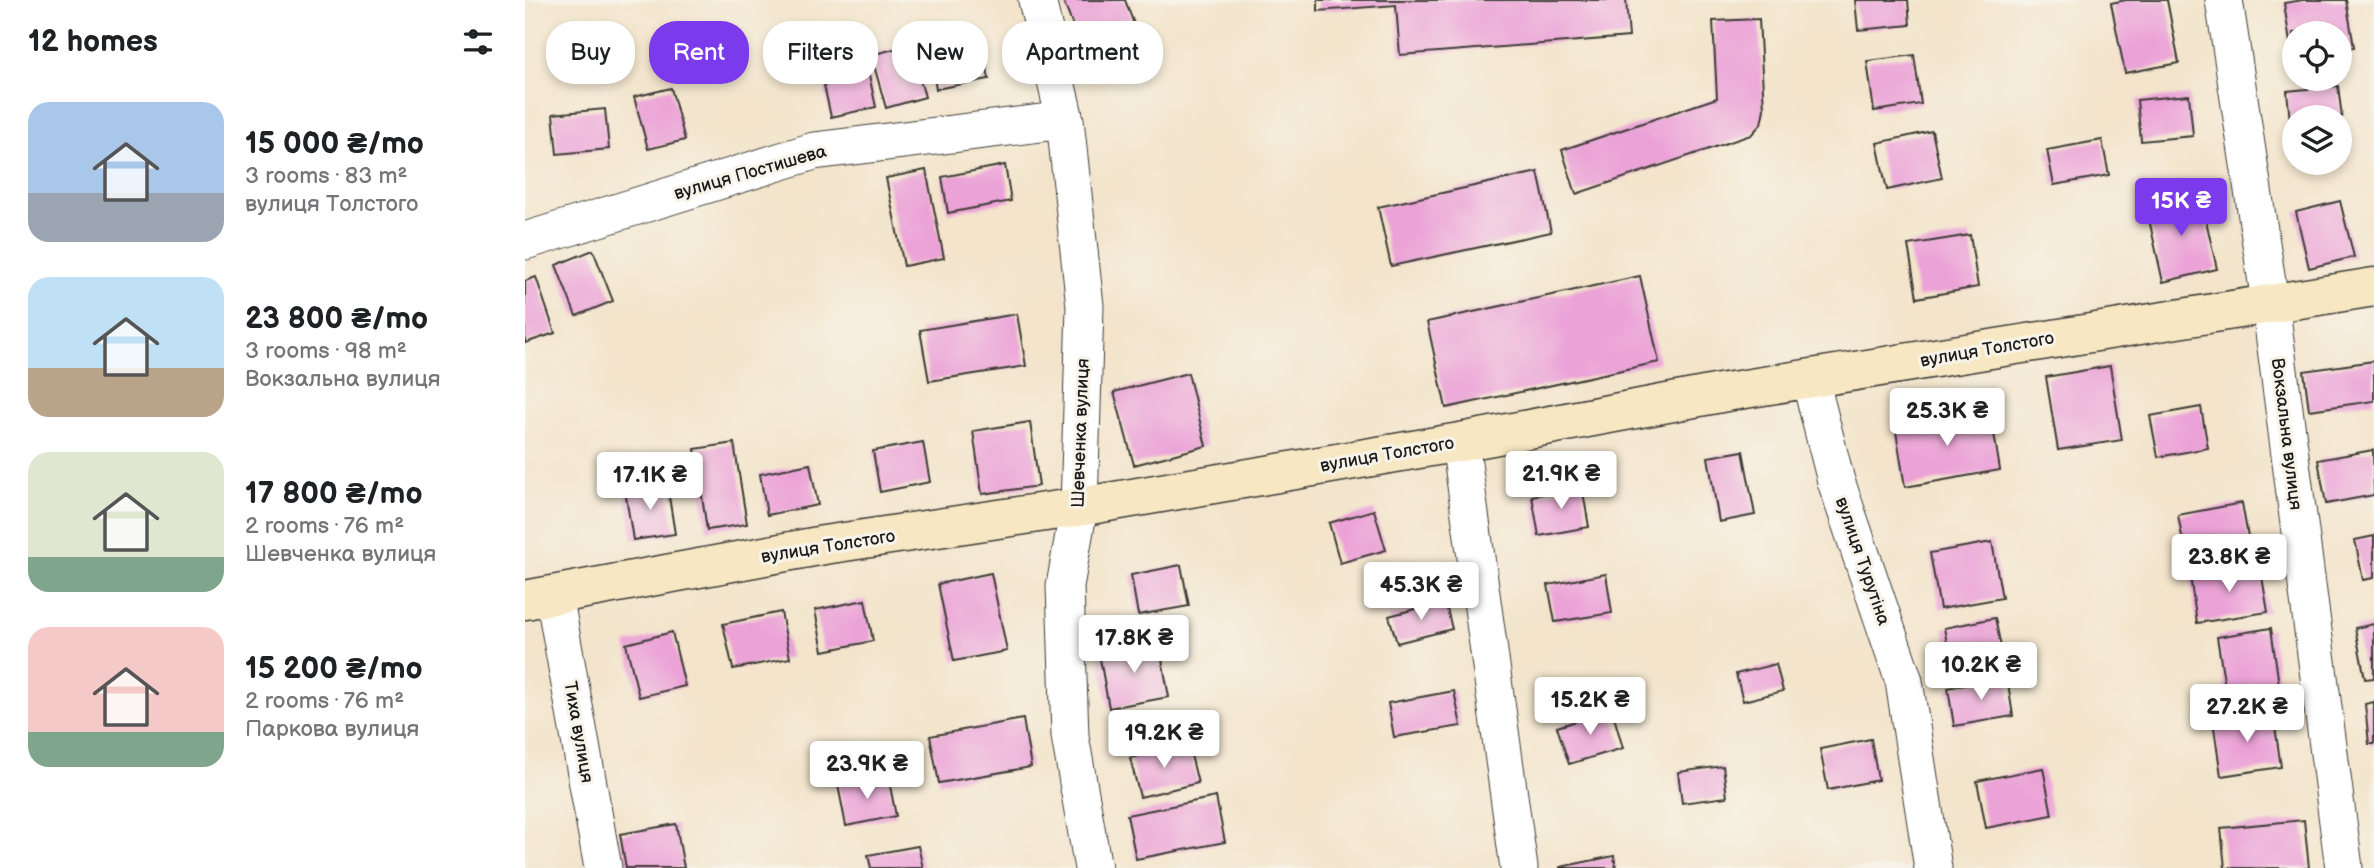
<!DOCTYPE html>
<html lang="en">
<head>
<meta charset="utf-8">
<style>
  :root { --surface:#fff; --page:#f2f2f2; --text:#202124; --muted:#757577; --accent:#7c3aed }
  body { margin:0; font-family:"Balsamiq Sans",sans-serif; background:var(--page); color:var(--text); height:100vh; display:flex; flex-direction:column; font-size:26px; white-space:nowrap }
  * { box-sizing:border-box; margin:0 }
  p { font-size:23px; color:var(--muted) }
  .icon { flex:none; width:38px; height:38px; fill:none; stroke:currentColor; stroke-width:2; stroke-linecap:round; stroke-linejoin:round }
  .map { position:relative; flex:1; overflow:hidden }
  .drawer { display:flex; flex-direction:column; background:var(--surface); width:525px }
  .drawer>* { flex:none }
  .hud { position:absolute; left:21px; top:21px; width:665px; height:63px; display:flex; gap:14px }
  .tools { position:absolute; left:1757px; top:21px; display:grid; gap:14px }
  .tools a { display:grid; place-items:center; width:70px; height:70px; border-radius:50%; background:var(--surface); box-shadow:0 4px 10px #0003; font-size:35px }
  .price { position:absolute; translate:-50% -60px; padding:0 16px; border-radius:7px; background:#fff; color:#222; font-size:23px; line-height:46px; filter:drop-shadow(0 2px 4px #0008) }
  .price::after { content:''; position:absolute; left:50%; top:42px; width:21px; height:16px; margin-left:-10px; background:inherit; clip-path:polygon(0 0,100% 0,50% 100%) }
  .price.current { background:var(--accent); color:#fff }
  ul { padding:0; list-style:none }
  li { display:flex; align-items:center; gap:21px; height:175px; padding:0 28px }
  li span { display:grid; place-items:center; flex:none; width:196px; height:140px; border-radius:21px; color:#555 }
  li>.icon { margin-inline-start:auto }
  span .icon { width:84px; height:84px; fill:#fffc; stroke-width:1 }
  li b { font-size:30px }
  h2 { display:flex; justify-content:space-between; align-items:center; height:84px; padding:0 28px; font-size:30px }
  .chip { padding:0 24px; border-radius:28px; background:var(--surface); box-shadow:0 4px 10px #0003; font-size:24px; line-height:63px }
  .chip.current { background:var(--accent); color:#fff }
  main { display:flex; flex:1; min-height:0 }
  .map>svg:first-child { display:block }
  .building { fill:#eba2d7 }
  .lines { fill:none; stroke-linecap:round; stroke-linejoin:round }
  .street-casing { stroke:#3c3a36; stroke-width:39 }
  .secondary-casing { stroke:#3c3a36; stroke-width:41 }
  .street { stroke:#fff; stroke-width:37 }
  .secondary { stroke:#f7e8c3; stroke-width:38 }
  .labels { text-anchor:middle; stroke-width:6; stroke-linejoin:round; paint-order:stroke }
  .street-label { font-size:18px; fill:#1c1c1c; stroke:#f7f3e8 }
</style>
</head>
<body>
<main>
<section class="drawer">
<h2>12 homes<svg class="icon" aria-label="filters" viewBox="0 0 24 24"><path d="M4 7h16M4 17h16"/><circle cx="9" cy="7" r="2"/><circle cx="15" cy="17" r="2"/></svg></h2>
<ul>
<li><span style="background:linear-gradient(#a9c7e8 65%,#9aa5b1 0)"><svg class="icon" aria-label="home" viewBox="0 0 24 24"><path d="M3 11l9-7 9 7M6 9v11h12V9"/></svg></span><div><b>15 000 ₴/mo</b><p>3 rooms · 83 m²</p><p>вулиця Толстого</p></div></li>
<li><span style="background:linear-gradient(#bfe0f5 65%,#b9a48a 0)"><svg class="icon" aria-label="home" viewBox="0 0 24 24"><path d="M3 11l9-7 9 7M6 9v11h12V9"/></svg></span><div><b>23 800 ₴/mo</b><p>3 rooms · 98 m²</p><p>Вокзальна вулиця</p></div></li>
<li><span style="background:linear-gradient(#dfe7d0 75%,#7fa58c 0)"><svg class="icon" aria-label="home" viewBox="0 0 24 24"><path d="M3 11l9-7 9 7M6 9v11h12V9"/></svg></span><div><b>17 800 ₴/mo</b><p>2 rooms · 76 m²</p><p>Шевченка вулиця</p></div></li>
<li><span style="background:linear-gradient(#f6c9c9 75%,#7fa58c 0)"><svg class="icon" aria-label="home" viewBox="0 0 24 24"><path d="M3 11l9-7 9 7M6 9v11h12V9"/></svg></span><div><b>15 200 ₴/mo</b><p>2 rooms · 76 m²</p><p>Паркова вулиця</p></div></li>
</ul>
</section>
<div class="map">
<svg width="1849" height="868" viewBox="0 0 1849 868">
  <rect width="100%" height="100%" fill="#f7f3e8"/>
  <filter id="ink" filterUnits="userSpaceOnUse"><feTurbulence type="fractalNoise" baseFrequency=".0143" numOctaves="2"/><feDisplacementMap in="SourceGraphic" scale="14" xChannelSelector="R" yChannelSelector="G"/><feConvolveMatrix kernelMatrix="1 2 1 2 8 2 1 2 1" color-interpolation-filters="sRGB"/></filter>
  <filter id="wash" filterUnits="userSpaceOnUse"><feTurbulence type="fractalNoise" baseFrequency=".00686" numOctaves="4" result="noise"/><feDisplacementMap in="SourceGraphic" scale="28" xChannelSelector="R" yChannelSelector="G"/><feGaussianBlur stdDeviation="1.57" result="paint"/><feColorMatrix in="noise" values="0 0 0 0 0 0 0 0 0 0 0 0 0 0 0 0 0 1.4 0 .05"/><feComposite in="paint" operator="in"/></filter>
  <g filter="url(#wash)">
    <rect width="100%" height="100%" fill="#f3e4cb"/>
    <g id="blocks">
      <path class="building" d="M538 0H600L610 27 556 47Z
        M793 0H1101L1104 37 875 55 871 5 793 11Z
        M1330 0H1383L1385 25 1333 30Z
        M1601 0H1642L1654 63 1600 73 1586 3Z
        M1778 0H1821L1829 47 1815 49V33H1769V56H1767L1759 3Z
        M1234 19 1239 109 1236 124 1226 135 1051 194 1037 150 1192 98 1188 21Z
        M456 35 464 79 411 89 403 45Z
        M385 45 400 97 361 108 346 55Z
        M1389 55 1396 104 1349 111 1342 61Z
        M342 66 351 107 306 117 297 76Z
        M1813 86 1817 117H1769V131H1766L1762 91Z
        M146 88 160 140 123 149 109 97Z
        M1664 95 1668 136 1616 141 1612 100Z
        M80 109 84 149 32 154 28 114Z
        M1407 131 1417 178 1362 190 1352 143Z
        M1577 140 1584 175 1529 185 1522 150Z
        M480 165 486 201 423 213 417 177Z
        M401 170 419 258 379 266 361 178Z
        M1013 172 1026 232 866 266 853 207Z
        M1675 194 1692 269 1638 282 1621 206Z
        M1815 201 1829 257 1784 268 1771 212Z
        M1445 235 1453 287 1392 298 1383 245Z
        M68 250 88 301 51 316 31 265Z
        M1115 276 1134 362 921 408 902 322Z
        M11 277 30 333 0 343V281Z
        M492 314 501 366 404 381 395 330Z
        M1849 361V401L1784 410 1779 371Z
        M1585 366 1597 440 1533 450 1521 377Z
        M663 373 681 446 609 465 589 392Z
        M1676 407 1683 448 1633 457 1625 416Z
        M1465 409 1475 470 1380 487 1370 425Z
        M505 422 514 486 457 494 448 431Z
        M398 442 405 482 355 492 348 451Z
        M209 443 222 524 182 530 170 449Z
        M1848 450 1849 495 1801 504 1793 460Z
        M1218 451 1230 515 1194 522 1183 457Z
        M285 464 293 505 242 515 235 474Z
        M142 484 150 534 108 540 100 490Z
        M1057 486 1064 527 1014 536 1007 496Z
        M1717 503 1724 543 1660 554 1653 515Z
        M849 510 861 550 815 563 804 523Z
        M1849 536V578L1838 580 1830 540Z
        M1467 542 1477 598 1415 609 1405 553Z
        M656 565 664 606 613 615 606 575Z
        M1735 565 1743 612 1672 623 1665 576Z
        M466 573 482 651 429 661 413 584Z
        M1081 574 1087 613 1030 622 1023 585Z
        M340 600 348 641 298 651 290 610Z
        M920 601 927 629 872 643 864 616Z
        M256 612 265 658 208 669 198 624Z
        M1470 618 1477 652 1426 663 1419 628Z
        M1849 624V678L1840 679 1830 628Z
        M1746 628 1754 685 1701 693 1692 637Z
        M147 632 160 686 114 697 101 644Z
        M634 643 644 697 584 708 574 653Z
        M1251 664 1258 691 1218 701 1211 674Z
        M1482 677 1488 716 1429 726 1423 688Z
        M929 691 936 726 869 737 863 703Z
        M1849 702V744H1844L1840 704Z
        M1087 710 1098 748 1044 764 1032 727Z
        M1748 713 1756 767 1696 776 1688 721Z
        M498 719 506 767 414 783 405 736Z
        M1346 739 1353 780 1303 790 1295 749Z
        M663 743 673 783 615 797 605 758Z
        M1198 766 1202 797 1157 803 1153 772Z
        M1518 768 1527 815 1461 828 1452 781Z
        M363 776 371 816 321 826 313 785Z
        M691 797 700 842 611 859 602 815Z
        M1779 820 1784 868H1700L1696 828Z
        M151 824 159 868H101L95 834Z
        M393 846 398 868H346L343 855Z
        M1089 856 1091 868H1035V867Z"/>
    </g>
  </g>
  <g filter="url(#ink)">
    <use href="#blocks" fill-opacity="0" stroke="#3c3a36" stroke-width="2"/>
    <g class="lines">
      <defs>
        <path id="street" d="M512 0 540 120 560 306 554 507 540 586 545 736 568 868
          M1699 0 1745 302 1819 868
          M0 241 289 151 540 120
          M1285 379 1311 481 1379 681 1408 868
          M935 442 994 868
          M29 595 78 868"/>
        <path id="secondary" d="M0 600 299 545 554 507 935 442 1201 392 1849 287"/>
      </defs>
      <use href="#street" class="street-casing"/>
      <use href="#secondary" class="secondary-casing"/>
      <use href="#street" class="street"/>
      <use href="#secondary" class="secondary"/>
    </g>
  </g>
  <g class="labels">
    <g class="street-label">
      <text transform="translate(225 172) rotate(-16)" y="6">вулиця Постишева</text>
      <text transform="translate(1462 349) rotate(-10)" y="6">вулиця Толстого</text>
      <text transform="translate(555 433) rotate(-88)" y="6">Шевченка вулиця</text>
      <text transform="translate(1762 434) rotate(83)" y="6">Вокзальна вулиця</text>
      <text transform="translate(862 454) rotate(-10)" y="6">вулиця Толстого</text>
      <text transform="translate(303 546) rotate(-9)" y="6">вулиця Толстого</text>
      <text transform="translate(1338 561) rotate(71)" y="6">вулиця Турутіна</text>
      <text transform="translate(54 732) rotate(80)" y="6">Тиха вулиця</text>
    </g>
  </g>
</svg>
<div class="tools">
<a><svg class="icon" aria-label="locate" viewBox="0 0 24 24"><circle cx="12" cy="12" r="6"/><path d="M12 2v4M12 18v4M2 12h4M18 12h4"/></svg></a>
<a><svg class="icon" aria-label="layers" viewBox="0 0 24 24"><path d="M12 4l9 5-9 5-9-5zM3 14l9 5 9-5"/></svg></a>
</div>
<b class="price current" style="left:1656px;top:238px">15K ₴</b>
<b class="price" style="left:1422px;top:448px">25.3K ₴</b>
<b class="price" style="left:1036px;top:511px">21.9K ₴</b>
<b class="price" style="left:125px;top:512px">17.1K ₴</b>
<b class="price" style="left:1704px;top:594px">23.8K ₴</b>
<b class="price" style="left:896px;top:622px">45.3K ₴</b>
<b class="price" style="left:609px;top:675px">17.8K ₴</b>
<b class="price" style="left:1456px;top:702px">10.2K ₴</b>
<b class="price" style="left:1065px;top:737px">15.2K ₴</b>
<b class="price" style="left:1722px;top:744px">27.2K ₴</b>
<b class="price" style="left:639px;top:770px">19.2K ₴</b>
<b class="price" style="left:342px;top:801px">23.9K ₴</b>
<div class="hud">
<a class="chip">Buy</a>
<a class="chip current">Rent</a>
<a class="chip">Filters</a>
<a class="chip">New</a>
<a class="chip">Apartment</a>
</div>
</div>
</main>
</body>
</html>
